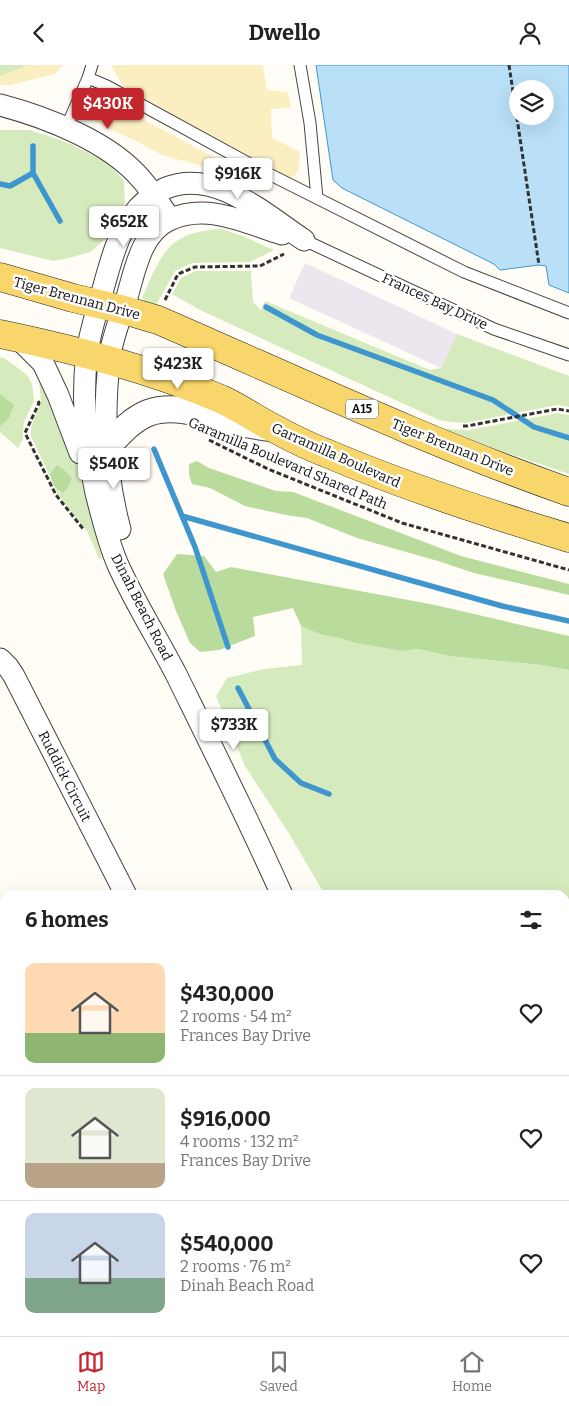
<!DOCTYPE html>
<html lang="en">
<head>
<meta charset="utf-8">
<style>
  :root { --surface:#fff; --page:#f2f2f2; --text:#222; --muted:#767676; --line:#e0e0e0; --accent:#c4262e }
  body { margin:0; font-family:Bitter,serif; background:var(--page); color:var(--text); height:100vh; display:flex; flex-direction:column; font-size:19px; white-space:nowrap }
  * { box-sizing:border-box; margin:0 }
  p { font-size:16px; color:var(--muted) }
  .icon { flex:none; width:28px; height:28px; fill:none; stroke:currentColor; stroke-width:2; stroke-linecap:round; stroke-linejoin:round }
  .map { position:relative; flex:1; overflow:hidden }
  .details { position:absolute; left:0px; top:825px; width:570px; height:446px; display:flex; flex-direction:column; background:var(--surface); border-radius:15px 15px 0 0; box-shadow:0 5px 20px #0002 }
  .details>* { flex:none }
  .tools { position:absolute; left:509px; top:15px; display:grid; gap:10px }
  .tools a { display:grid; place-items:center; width:45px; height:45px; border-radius:50%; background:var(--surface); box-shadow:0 5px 20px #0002; font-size:25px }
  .price { position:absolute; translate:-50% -42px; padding:0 11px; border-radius:5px; background:#fff; color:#222; font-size:16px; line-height:32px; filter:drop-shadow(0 1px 2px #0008) }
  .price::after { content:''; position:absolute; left:50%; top:30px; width:15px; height:11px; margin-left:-8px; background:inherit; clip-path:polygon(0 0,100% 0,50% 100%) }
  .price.current { background:var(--accent); color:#fff }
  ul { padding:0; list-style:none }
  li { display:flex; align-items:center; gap:15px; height:125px; padding:0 25px }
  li+li { border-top:1px solid var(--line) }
  li span { display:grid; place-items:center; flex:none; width:140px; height:100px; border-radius:10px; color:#555 }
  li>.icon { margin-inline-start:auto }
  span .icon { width:60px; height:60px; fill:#fffc; stroke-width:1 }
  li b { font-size:21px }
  h2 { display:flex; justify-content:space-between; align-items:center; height:60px; padding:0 25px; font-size:21px }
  header { display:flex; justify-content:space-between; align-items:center; height:65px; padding:0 25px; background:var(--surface); font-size:22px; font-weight:700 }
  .tabs { display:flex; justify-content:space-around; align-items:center; height:70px; border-top:1px solid var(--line); background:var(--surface); font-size:14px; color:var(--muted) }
  .tabs a { display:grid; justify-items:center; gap:2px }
  .tabs .current { color:var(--accent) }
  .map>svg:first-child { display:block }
  .industrial { fill:#eee6ef }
  .green { fill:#d5ebbd }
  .forest { fill:#b9dc9c }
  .sand { fill:#fbeec1 }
  .water { fill:#b9e0f7; stroke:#3f96cf; fill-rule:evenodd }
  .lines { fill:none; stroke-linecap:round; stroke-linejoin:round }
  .stream { stroke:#3f96cf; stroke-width:5.5 }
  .service-casing { stroke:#444; stroke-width:13 }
  .minor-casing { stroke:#444; stroke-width:23 }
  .tertiary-casing { stroke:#444; stroke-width:28 }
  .primary-casing { stroke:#222; stroke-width:29 }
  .path { stroke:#333; stroke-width:3; stroke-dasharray:5 2.5; stroke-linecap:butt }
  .service { stroke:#fff; stroke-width:11 }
  .minor { stroke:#fff; stroke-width:21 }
  .tertiary { stroke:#fff; stroke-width:26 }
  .primary { stroke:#f9d66b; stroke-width:28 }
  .labels { text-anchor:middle; stroke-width:5; stroke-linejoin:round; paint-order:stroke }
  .shield { fill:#fff; stroke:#585858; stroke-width:1 }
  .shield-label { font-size:12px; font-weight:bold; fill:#111 }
  .street-label { font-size:14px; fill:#111; stroke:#fff }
</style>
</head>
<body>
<header><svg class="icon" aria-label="back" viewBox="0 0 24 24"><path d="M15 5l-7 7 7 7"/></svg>Dwello<svg class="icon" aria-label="person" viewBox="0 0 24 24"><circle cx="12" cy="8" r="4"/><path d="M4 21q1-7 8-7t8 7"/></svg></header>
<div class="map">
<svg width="569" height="1271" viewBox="0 0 569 1271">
  <rect width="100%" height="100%" fill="#fffdf5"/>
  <path class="industrial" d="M305 198 457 269 441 303 289 233Z"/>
  <path class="green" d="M0 0H27L20 4 0 11Z
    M0 65H30L66 77 110 99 124 116 125 139 113 168 90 187 69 193 53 196 0 183Z
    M221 164 240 170 274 185 250 197 192 198 175 206 155 242 147 239 142 233C162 188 168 167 221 164Z
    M196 206H251L253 237 261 245 265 236 430 305 441 303 457 269 569 311V342L557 340 465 358 452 357 439 355 202 246 172 229 181 213Z
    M0 292 6 294 27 310 32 319 34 336 24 357 23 366V374L18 383 0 367Z
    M42 314 76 396 102 493 99 494 88 468 58 429 31 371V362L41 337 39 315Z
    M558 348 569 350V409L445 367 446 364 469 365Z
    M301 561 322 570 340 573 355 578 402 586 418 584 449 591 542 600 569 605V1271H501L498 1266H565V830H325L288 767 245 701 216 631 227 613 264 604 302 600Z"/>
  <path class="forest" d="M0 329 14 340 9 353 0 361Z
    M197 396 209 403 276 426 293 427 461 491 569 519V530L474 508 438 496 357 473 307 453 286 450 245 441 210 423 192 419 189 410V399Z
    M57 400 64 405 72 413 67 424 63 428 54 421 50 409Z
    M177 489 204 491 216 507 231 502 435 540 569 571V605L542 600 449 591 418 584 402 586 355 578 340 573 322 570 301 561 293 543 253 552 255 571 219 585 200 587 190 578 176 546 163 509Z"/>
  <path class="sand" d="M27 0H63L55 9 10 20H0V11L20 4Z
    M111 0H263L267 25 288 27 291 43 271 44 272 73 299 86C300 98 301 115 283 113L123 21Z
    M96 35H107L251 112 245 122 226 111 206 102 162 90 138 77 97 58 88 49V39Z"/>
  <path class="water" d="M316 0H569V228L549 220 546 201 539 200 500 205 494 199 342 123 333 115ZM518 24H545V51H518Z"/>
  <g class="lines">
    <path class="stream" d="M33 81V108L60 156
      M0 119 10 121 33 108
      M266 242 317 270 493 335 534 362 569 373
      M154 384 195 482 228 582
      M182 451 502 541 569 556
      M238 623 275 694 301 718 329 729"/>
    <defs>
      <path id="service" d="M300 0 310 58 317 133
        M88 13 92 0
        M66 63 88 13 107 21 259 104 464 207 569 248
        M304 175 494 264 569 290"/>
      <path id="minor" d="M0 40C46 52 110 77 141 114 152 126 161 141 170 154
        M18 273 43 298 58 330 80 388
        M120 464C107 417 104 369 107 321 108 312 108 303 109 295 112 271 123 248 129 225 136 200 143 167 169 155 207 137 246 158 282 169
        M0 594 8 602 14 611 126 830
        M282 830C249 756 213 684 177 611 158 574 135 538 118 500 108 477 102 452 96 428 86 383 81 336 87 289 89 270 96 250 101 231 109 204 115 175 131 152 140 139 151 130 166 123 215 103 266 150 304 175
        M0 1006 5 1015
        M286 1266V1271
        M482 1266 484 1271
        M57 1271V1266"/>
      <path id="tertiary" d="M107 382C119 369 131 355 148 348 176 338 208 351 235 357 247 360 258 361 270 363"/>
      <path id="primary" d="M0 212 73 233 124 245 158 255C294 314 429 378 569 427
        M0 269C76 285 150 304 221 334 236 341 250 350 264 358 284 369 305 380 326 388 406 422 486 448 569 473"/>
    </defs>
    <use href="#service" class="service-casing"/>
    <use href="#minor" class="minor-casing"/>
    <use href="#tertiary" class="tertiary-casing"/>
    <use href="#primary" class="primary-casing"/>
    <path class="path" d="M509 0 539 200
      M165 235 178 209 195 202 260 201 284 189
      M38 336 39 338 25 368 56 430 84 465
      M463 361H467L557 344 569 346
      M209 375 268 404 402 458 569 505
      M0 1051 4 1061"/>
    <use href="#service" class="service"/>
    <use href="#minor" class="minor"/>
    <use href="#tertiary" class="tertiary"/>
    <use href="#primary" class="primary"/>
  </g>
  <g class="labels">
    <rect class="shield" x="346" y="334.5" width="32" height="19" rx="4"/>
    <g class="shield-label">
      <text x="362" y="348">A15</text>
    </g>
    <g class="street-label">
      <text transform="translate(77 233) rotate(15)" y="5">Tiger Brennan Drive</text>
      <text transform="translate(435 236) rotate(25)" y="5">Frances Bay Drive</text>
      <text transform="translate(453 382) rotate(22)" y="5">Tiger Brennan Drive</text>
      <text transform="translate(336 390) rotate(24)" y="5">Garramilla Boulevard</text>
      <text transform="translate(288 398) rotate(23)" y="5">Garamilla Boulevard Shared Path</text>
      <text transform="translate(142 542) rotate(63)" y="5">Dinah Beach Road</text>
      <text transform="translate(65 711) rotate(63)" y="5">Ruddick Circuit</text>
    </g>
  </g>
</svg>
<div class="tools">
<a><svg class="icon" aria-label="layers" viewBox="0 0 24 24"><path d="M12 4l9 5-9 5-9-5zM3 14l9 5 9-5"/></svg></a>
</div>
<b class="price current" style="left:108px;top:65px">$430K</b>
<b class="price" style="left:238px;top:135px">$916K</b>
<b class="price" style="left:124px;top:183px">$652K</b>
<b class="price" style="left:178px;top:325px">$423K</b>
<b class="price" style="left:114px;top:425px">$540K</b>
<b class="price" style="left:234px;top:686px">$733K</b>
<section class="details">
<h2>6 homes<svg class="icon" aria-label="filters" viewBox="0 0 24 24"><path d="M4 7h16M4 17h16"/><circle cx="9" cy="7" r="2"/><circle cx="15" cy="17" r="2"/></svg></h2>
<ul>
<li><span style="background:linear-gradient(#ffd9b3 70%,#8fb573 0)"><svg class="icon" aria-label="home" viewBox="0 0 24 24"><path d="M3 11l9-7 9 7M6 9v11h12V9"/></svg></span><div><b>$430,000</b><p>2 rooms · 54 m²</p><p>Frances Bay Drive</p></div><svg class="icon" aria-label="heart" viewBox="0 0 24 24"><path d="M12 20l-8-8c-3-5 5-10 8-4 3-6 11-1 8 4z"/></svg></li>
<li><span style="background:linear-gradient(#dfe7d0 75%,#b9a48a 0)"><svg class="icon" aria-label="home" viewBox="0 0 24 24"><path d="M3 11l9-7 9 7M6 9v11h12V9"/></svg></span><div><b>$916,000</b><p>4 rooms · 132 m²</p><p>Frances Bay Drive</p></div><svg class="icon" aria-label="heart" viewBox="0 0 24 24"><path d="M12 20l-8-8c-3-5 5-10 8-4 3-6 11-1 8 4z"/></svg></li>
<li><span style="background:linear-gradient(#c9d6e8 65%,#7fa58c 0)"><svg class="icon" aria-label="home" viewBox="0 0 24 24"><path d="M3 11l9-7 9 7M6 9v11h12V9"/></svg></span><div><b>$540,000</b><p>2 rooms · 76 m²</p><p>Dinah Beach Road</p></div><svg class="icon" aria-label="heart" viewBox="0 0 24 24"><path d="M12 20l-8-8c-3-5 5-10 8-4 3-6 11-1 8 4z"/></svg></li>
</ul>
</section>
</div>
<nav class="tabs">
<a class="current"><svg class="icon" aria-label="map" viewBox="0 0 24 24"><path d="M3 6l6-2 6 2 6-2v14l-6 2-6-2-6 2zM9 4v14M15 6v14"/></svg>Map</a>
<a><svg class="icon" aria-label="saved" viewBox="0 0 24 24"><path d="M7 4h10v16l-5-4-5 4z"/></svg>Saved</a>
<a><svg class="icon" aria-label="home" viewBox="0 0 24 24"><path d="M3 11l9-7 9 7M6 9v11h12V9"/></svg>Home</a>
</nav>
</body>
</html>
